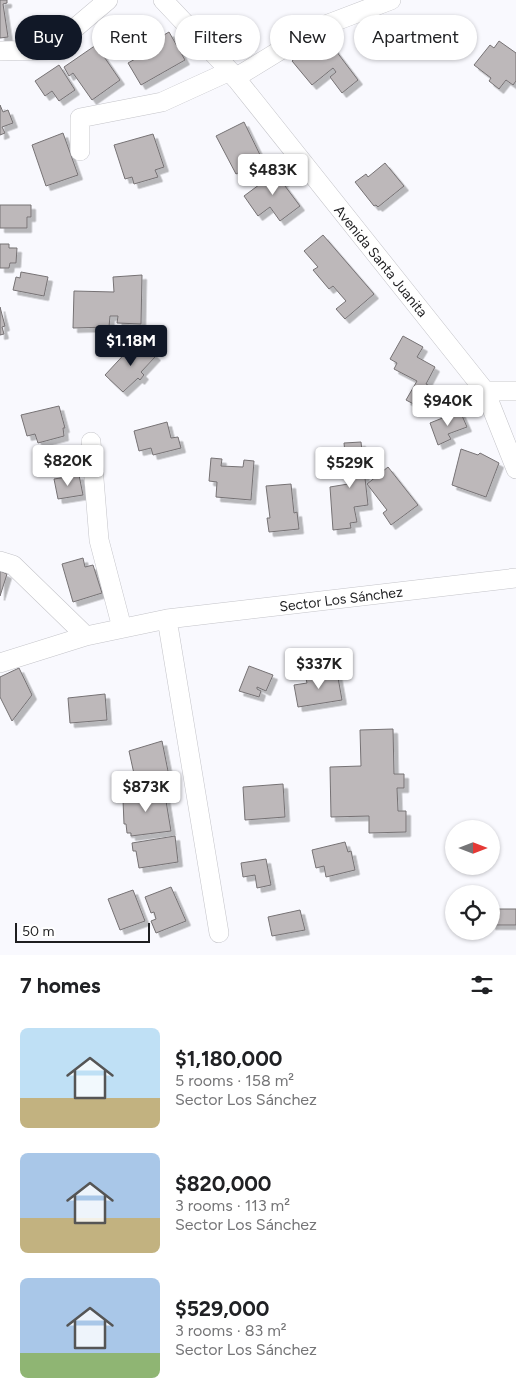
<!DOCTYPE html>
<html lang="en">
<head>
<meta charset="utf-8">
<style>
  :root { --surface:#fff; --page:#f6f6f6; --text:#202124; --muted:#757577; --accent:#111827 }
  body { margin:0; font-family:Figtree,sans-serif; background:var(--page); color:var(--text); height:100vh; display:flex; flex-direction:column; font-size:19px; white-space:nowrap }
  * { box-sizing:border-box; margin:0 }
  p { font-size:16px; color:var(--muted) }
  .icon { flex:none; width:28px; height:28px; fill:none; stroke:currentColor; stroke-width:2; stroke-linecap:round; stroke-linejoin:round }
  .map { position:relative; height:955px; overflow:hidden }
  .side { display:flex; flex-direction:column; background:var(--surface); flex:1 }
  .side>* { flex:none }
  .top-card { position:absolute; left:15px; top:15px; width:486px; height:45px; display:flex; gap:10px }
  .needle { width:32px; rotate:90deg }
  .buttons { position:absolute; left:445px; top:820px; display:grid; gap:10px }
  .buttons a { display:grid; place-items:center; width:55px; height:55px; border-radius:50%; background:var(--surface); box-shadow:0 1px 4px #0004; font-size:25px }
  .scale { position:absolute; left:15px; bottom:12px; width:135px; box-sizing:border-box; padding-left:5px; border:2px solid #1e1e20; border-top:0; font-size:14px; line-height:18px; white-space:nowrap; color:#1e1e20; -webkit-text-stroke:4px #fff; paint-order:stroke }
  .price { position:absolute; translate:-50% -42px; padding:0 11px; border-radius:5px; background:#fff; color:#222; font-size:16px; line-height:32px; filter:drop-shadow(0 1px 2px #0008) }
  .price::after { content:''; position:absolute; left:50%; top:30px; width:15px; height:11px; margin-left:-8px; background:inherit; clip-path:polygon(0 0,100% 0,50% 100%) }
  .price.active { background:var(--accent); color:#fff }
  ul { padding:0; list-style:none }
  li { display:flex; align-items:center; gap:15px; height:125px; padding:0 20px }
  li span { display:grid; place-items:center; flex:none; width:140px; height:100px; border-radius:8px; color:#555 }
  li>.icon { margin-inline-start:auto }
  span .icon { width:60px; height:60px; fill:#fffc; stroke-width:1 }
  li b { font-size:21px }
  h2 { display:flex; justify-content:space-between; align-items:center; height:60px; padding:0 20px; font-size:21px }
  .chip { padding:0 18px; border-radius:22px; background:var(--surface); box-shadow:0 1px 4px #0004; font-size:18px; line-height:45px }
  .chip.active { background:var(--accent); color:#fff }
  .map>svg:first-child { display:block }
  .building { fill:#bdb8ba; stroke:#767274; filter:url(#shadow) }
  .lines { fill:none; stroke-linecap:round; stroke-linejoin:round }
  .street-casing { stroke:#c4c4c9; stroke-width:20 }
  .street { stroke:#fff; stroke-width:19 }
  .labels { text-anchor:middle; stroke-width:5; stroke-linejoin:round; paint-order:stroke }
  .street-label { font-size:14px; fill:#1e1e20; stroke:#fff }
</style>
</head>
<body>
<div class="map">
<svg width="516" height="955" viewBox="0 0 516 955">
  <defs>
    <filter id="shadow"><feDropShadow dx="4.5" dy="4.5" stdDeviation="0" flood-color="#0004"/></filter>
  </defs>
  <rect width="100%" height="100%" fill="#f9f9fe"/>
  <path class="building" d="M0 0H7V3L3 4 8 37 0 38Z
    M169 32 185 60 141 85 128 63 155 48 152 42Z
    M327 39 358 80 342 93 330 77 336 72 333 68 312 85 292 61 308 47 313 52Z
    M499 41 516 53V81L513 85 506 80 499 89 489 81 491 78 474 65 490 45 494 48Z
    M96 45 120 80 92 100 73 73 69 76 64 67Z
    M59 65 75 90 59 101 52 91 45 96 35 81Z
    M0 105 3 112 8 110 13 123 2 127 5 133 0 135Z
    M244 122 263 161 236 174 216 136Z
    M63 133 78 175 46 186 32 145Z
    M153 134 164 167 155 170 158 177 134 184 132 177 125 179 114 145Z
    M385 163 404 186 378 207 376 205 374 206 355 182 366 174 368 177Z
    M274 165 285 181 282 182 300 206 280 221 270 207 258 216 244 196 271 176 266 171Z
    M0 205H31V217H27V228H0Z
    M323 235 374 294 345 319 336 309 346 301 333 286 329 289 313 270 318 267 304 251Z
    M0 244H9V248H17L16 263H10L9 268H0Z
    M21 272 48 277 44 296 13 290 16 277 20 278Z
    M142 275 141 324 117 323 118 316H110L109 327 73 328 74 291 114 292 113 277Z
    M0 307 5 326 2 327 4 334 0 335Z
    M403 336 423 347 417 357 435 367 426 384 436 389 425 410 406 400 417 381 394 369 397 363 390 359Z
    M139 341 156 356 141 372 144 375 140 380 138 378 123 392 105 375 131 347 133 348Z
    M59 406 65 428H63L64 436 38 443 35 434 27 436 21 415Z
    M460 411 467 427 448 434 451 439 438 445 430 423Z
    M167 422 171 438 178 437 181 448 153 455 151 448 139 451 134 431Z
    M361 442 368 505 354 507 357 522 350 523 351 528 333 530 330 487 348 484 344 443Z
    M461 449 478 455 480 453 499 463 486 497 452 485Z
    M211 458 222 459 221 466 243 467 244 460 254 461 251 500 216 497 217 482 209 481Z
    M388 467 418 505 391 525 383 513 387 510 367 484Z
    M79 475 83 495 58 499 54 479Z
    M291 484 294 513 297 512 299 529 269 532 267 518H270L266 486Z
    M83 558 85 567 93 565 102 593 73 602 62 564Z
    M0 571 7 574 0 596Z
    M249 666 273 675 266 691 257 687V689L261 691 259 697 239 691Z
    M19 668 32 695 12 721 0 697V677Z
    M337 672 342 700 298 707 294 685 307 683 306 679 313 678V675Z
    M105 694 107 720 70 723 68 698Z
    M393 729 394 774H404V788H397L398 811H406V832L369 833V816L331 817 330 767 361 766 360 730Z
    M162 741 169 776 136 783 129 751Z
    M283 784 285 817 245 820 243 787Z
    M156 787 157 796 165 795 171 831 131 836V833H127L126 824H124L123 800 132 798 131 790Z
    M175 836 178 862 139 868 136 851H133L132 843Z
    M345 842 348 852 351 851 355 870 326 877 324 866 316 868 312 850Z
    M266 859 271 885 257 888 255 875 243 877 241 863Z
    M171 887 186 921 156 933 151 921 156 919 154 912 151 913 145 897Z
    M133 890 145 921 120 930 108 899Z
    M491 909H516V925H491Z
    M300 910 305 930 272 936 268 917Z"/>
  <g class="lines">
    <defs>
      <path id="street" d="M163 0 230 71 485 391 516 469
        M0 51 49 50 108 0
        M235 78 315 29 391 0
        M80 151V118L162 102 230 71
        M485 391H516
        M91 442 99 540 122 628
        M0 561 13 565 86 636 167 619 516 578
        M167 619 219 933
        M0 663 86 636"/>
    </defs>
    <use href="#street" class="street-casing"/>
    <use href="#street" class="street"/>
  </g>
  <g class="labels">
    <g class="street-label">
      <text transform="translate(381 261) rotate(51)" y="5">Avenida Santa Juanita</text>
      <text transform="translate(341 599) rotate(-7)" y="5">Sector Los Sánchez</text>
    </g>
  </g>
</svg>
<div class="buttons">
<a><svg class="needle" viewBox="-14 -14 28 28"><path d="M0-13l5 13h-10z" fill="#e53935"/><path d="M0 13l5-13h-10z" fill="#757577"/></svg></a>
<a><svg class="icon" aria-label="locate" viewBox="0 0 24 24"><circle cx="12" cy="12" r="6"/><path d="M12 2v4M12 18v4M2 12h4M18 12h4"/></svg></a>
</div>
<div class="scale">50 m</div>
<b class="price" style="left:273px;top:196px">$483K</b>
<b class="price active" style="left:131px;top:367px">$1.18M</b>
<b class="price" style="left:448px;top:427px">$940K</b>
<b class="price" style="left:68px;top:487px">$820K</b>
<b class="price" style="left:350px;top:489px">$529K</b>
<b class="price" style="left:319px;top:690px">$337K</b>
<b class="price" style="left:146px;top:813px">$873K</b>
<div class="top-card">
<a class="chip active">Buy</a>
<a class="chip">Rent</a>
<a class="chip">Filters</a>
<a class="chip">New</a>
<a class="chip">Apartment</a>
</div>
</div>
<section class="side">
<h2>7 homes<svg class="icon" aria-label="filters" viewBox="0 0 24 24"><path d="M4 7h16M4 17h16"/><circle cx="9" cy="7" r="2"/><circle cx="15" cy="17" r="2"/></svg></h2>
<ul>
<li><span style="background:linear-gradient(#bfe0f5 70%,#c2b280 0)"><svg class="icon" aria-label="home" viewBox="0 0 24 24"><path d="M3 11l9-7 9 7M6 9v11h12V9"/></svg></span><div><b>$1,180,000</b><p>5 rooms · 158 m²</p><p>Sector Los Sánchez</p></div></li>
<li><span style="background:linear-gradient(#a9c7e8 65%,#c2b280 0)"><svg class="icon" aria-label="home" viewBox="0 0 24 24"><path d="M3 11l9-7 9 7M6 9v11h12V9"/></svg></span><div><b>$820,000</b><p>3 rooms · 113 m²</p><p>Sector Los Sánchez</p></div></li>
<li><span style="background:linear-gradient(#a9c7e8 75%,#8fb573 0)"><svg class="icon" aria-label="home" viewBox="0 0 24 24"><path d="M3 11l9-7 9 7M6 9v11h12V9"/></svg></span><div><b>$529,000</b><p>3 rooms · 83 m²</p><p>Sector Los Sánchez</p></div></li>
</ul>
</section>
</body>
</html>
